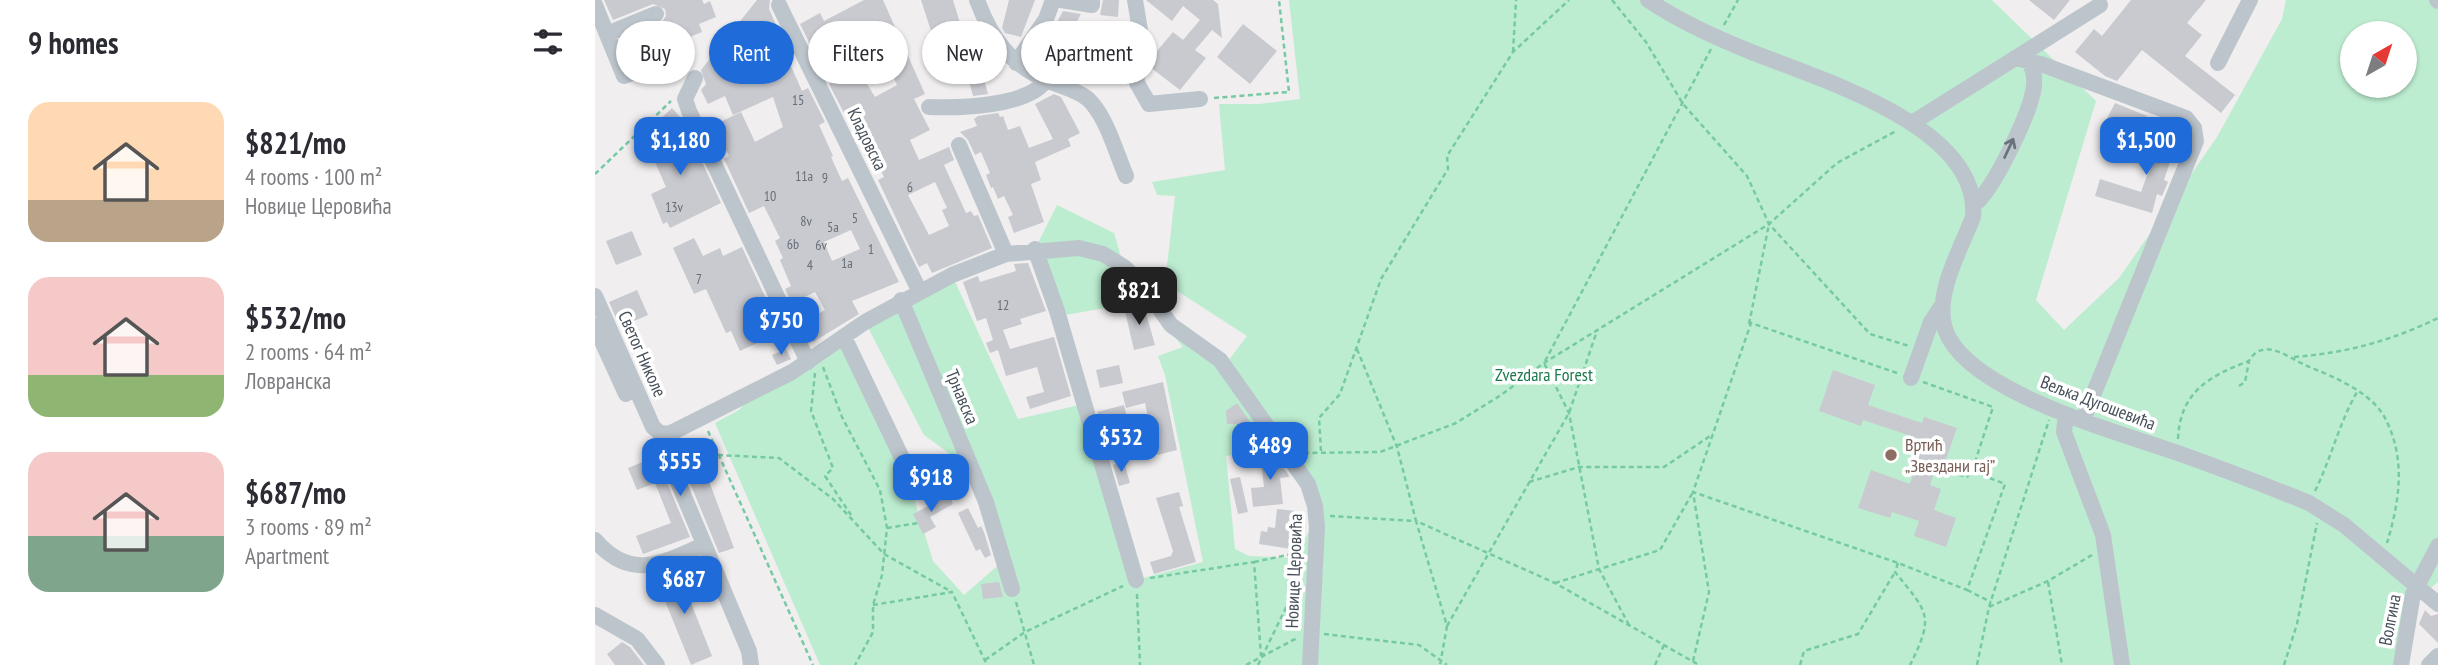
<!DOCTYPE html>
<html lang="en">
<head>
<meta charset="utf-8">
<style>
  :root { --surface:#fff; --page:#f2f2f3; --text:#2b2b33; --muted:#7c7c81; --accent:#1f6bd9 }
  body { margin:0; font-family:"PT Sans Narrow",sans-serif; background:var(--page); color:var(--text); height:100vh; display:flex; flex-direction:column; font-size:26px; white-space:nowrap }
  * { box-sizing:border-box; margin:0 }
  p { font-size:23px; color:var(--muted) }
  .icon { flex:none; width:38px; height:38px; fill:none; stroke:currentColor; stroke-width:2; stroke-linecap:round; stroke-linejoin:round }
  .map { position:relative; flex:1; overflow:hidden }
  .details { display:flex; flex-direction:column; background:var(--surface); width:595px }
  .details>* { flex:none }
  .top-card { position:absolute; left:21px; top:21px; width:665px; height:63px; display:flex; gap:14px }
  .needle { width:46px; rotate:39deg }
  .tools { position:absolute; left:1745px; top:21px; display:grid; gap:14px }
  .tools a { display:grid; place-items:center; width:77px; height:77px; border-radius:50%; background:var(--surface); box-shadow:0 2px 5px #0004; font-size:35px }
  .price { position:absolute; translate:-50% -60px; padding:0 16px; border-radius:14px; background:var(--accent); color:#fff; font-size:23px; line-height:46px; filter:drop-shadow(0 2px 4px #0008) }
  .price::after { content:''; position:absolute; left:50%; top:42px; width:21px; height:16px; margin-left:-10px; background:inherit; clip-path:polygon(0 0,100% 0,50% 100%) }
  .price.on { background:#222; color:#fff }
  ul { padding:0; list-style:none }
  li { display:flex; align-items:center; gap:21px; height:175px; padding:0 28px }
  li span { display:grid; place-items:center; flex:none; width:196px; height:140px; border-radius:21px; color:#555 }
  li>.icon { margin-inline-start:auto }
  span .icon { width:84px; height:84px; fill:#fffc; stroke-width:1 }
  li b { font-size:30px }
  h2 { display:flex; justify-content:space-between; align-items:center; height:84px; padding:0 28px; font-size:30px }
  .pill { padding:0 24px; border-radius:32px; background:var(--surface); box-shadow:0 2px 5px #0004; font-size:24px; line-height:63px }
  .pill.on { background:var(--accent); color:#fff }
  main { display:flex; flex:1; min-height:0 }
  .map>svg:first-child { display:block }
  .green { fill:#bdedd1; fill-rule:evenodd }
  .building { fill:#c8cad0; fill-rule:evenodd }
  .lines { fill:none; stroke-linecap:round; stroke-linejoin:round }
  .path { stroke:#76caa3; stroke-width:2.5; stroke-dasharray:5 3.5; stroke-linecap:butt }
  .minor { stroke:#bdc5cc; stroke-width:16 }
  .oneway { stroke:#6a737c }
  .education-dot { fill:#8d6e63; stroke:#fff; stroke-width:2.5 }
  .labels { text-anchor:middle; stroke-width:7; stroke-linejoin:round; paint-order:stroke }
  .number-label { font-size:14px; fill:#676e78 }
  .street-label { font-size:18px; fill:#47505a; stroke:#fff }
  .park-label { font-size:18px; fill:#1a794c; stroke:#fff }
  .education-label { font-size:18px; fill:#785e54; stroke:#fff; text-anchor:start }
</style>
</head>
<body>
<main>
<section class="details">
<h2>9 homes<svg class="icon" aria-label="filters" viewBox="0 0 24 24"><path d="M4 7h16M4 17h16"/><circle cx="9" cy="7" r="2"/><circle cx="15" cy="17" r="2"/></svg></h2>
<ul>
<li><span style="background:linear-gradient(#ffd9b3 70%,#b9a48a 0)"><svg class="icon" aria-label="home" viewBox="0 0 24 24"><path d="M3 11l9-7 9 7M6 9v11h12V9"/></svg></span><div><b>$821/mo</b><p>4 rooms · 100 m²</p><p>Новице Церовића</p></div></li>
<li><span style="background:linear-gradient(#f6c9c9 70%,#8fb573 0)"><svg class="icon" aria-label="home" viewBox="0 0 24 24"><path d="M3 11l9-7 9 7M6 9v11h12V9"/></svg></span><div><b>$532/mo</b><p>2 rooms · 64 m²</p><p>Ловранска</p></div></li>
<li><span style="background:linear-gradient(#f6c9c9 60%,#7fa58c 0)"><svg class="icon" aria-label="home" viewBox="0 0 24 24"><path d="M3 11l9-7 9 7M6 9v11h12V9"/></svg></span><div><b>$687/mo</b><p>3 rooms · 89 m²</p><p>Apartment</p></div></li>
</ul>
</section>
<div class="map">
<svg width="1843" height="665" viewBox="0 0 1843 665">
  <rect width="100%" height="100%" fill="#f0eeee"/>
  <path class="green" d="M694 0H1397L1501 101 1441 300 1469 330 1524 278 1622 137 1687 19 1691 0H1843V582L1817 603 1806 665H225L120 423 144 410 161 392 249 337 306 456 338 561 369 595 408 561 382 474 329 435 270 322 357 275 423 419 489 404 440 249 462 205 519 233 529 267 574 322 630 365 652 336 570 283 580 196 562 195 557 182 630 170 624 104H664L705 99ZM1757 33H1810V86H1757ZM549 301 588 347 563 356 570 375 608 562 541 580 465 316ZM686 447 722 517 699 558 654 556 640 549 631 456Z"/>
  <path class="building" d="M9 0H107L109 4 115 1 121 17 104 24 107 32 35 62 26 40 66 23 71 16 70 9 58 4 18 20Z
    M162 0H175L174 9 191 47 188 48 207 91 213 88 230 122 224 125 238 156 236 157 247 181 253 178 304 282 257 301 264 314 218 342 207 322 230 310 220 292 197 303 190 289 196 286 185 260 188 258 180 241 185 238 169 206 154 213 129 159 134 156 119 125 146 112 160 142 188 127 178 97 138 115 130 96 113 104 106 90 111 84 106 70ZM256 230 265 249 237 261 229 242Z
    M269 0H288L330 94 319 99 335 130 315 140 324 160 354 147 359 160 349 165 371 213 376 211 379 216 383 215 397 248 337 273 332 263 324 267 283 180 289 177 274 147 270 149 261 133 266 131 254 110 249 113 234 84 243 79 232 58 224 62 205 24 225 13 229 21ZM289 56 302 85 280 97 263 69ZM340 182 352 208 347 210 354 226 334 235 313 195Z
    M326 0H358L376 59 348 68Z
    M414 0H440L426 37 410 33 407 28Z
    M508 0H524L523 17 505 15Z
    M551 0H618L623 4 627 38 617 30 600 50 611 58 585 90 551 64 578 32 588 40 605 20 588 6 577 21Z
    M1434 0H1475L1459 20Z
    M1536 0H1611L1592 23 1607 35 1590 56 1640 95 1626 113 1547 50 1522 81 1510 76 1480 52 1499 29 1507 36Z
    M468 11 486 14 475 34 479 37 463 74 440 62Z
    M648 24 682 51 655 84 622 57Z
    M387 73 393 94 378 96 373 77Z
    M459 94 466 97 485 133 473 139 476 146 440 162 446 180 436 184 449 222 419 233 413 217 418 215 409 196 403 199 398 187 396 188 391 175 395 173 386 152 380 155 373 140 365 132 382 126 379 119 383 116 403 113 405 117 408 116 413 130 425 126 434 148 458 139 440 104Z
    M1520 103 1552 116 1541 140 1521 131 1518 138 1505 132Z
    M77 108 85 117 76 131 95 155 102 151 126 203 75 228 72 222 68 224 56 194 71 187 60 162 69 157 54 142 64 132 58 126Z
    M1578 124 1588 131 1582 145 1587 147 1581 162 1576 159 1569 180 1573 182 1567 196 1562 194 1557 213 1500 196 1505 179 1546 192 1566 138 1571 140Z
    M37 231 47 255 21 265 11 241Z
    M99 238 108 256 125 248 128 256 147 247 181 320 174 323 177 328 159 335 162 343 145 351 136 331 131 333 111 289 99 294 78 248Z
    M433 263 451 311 425 319 427 324 408 330 415 349 459 337 476 396 435 409 431 397 449 392 442 367 411 376 403 350 395 353 391 343 398 340 391 318 382 321 368 282 383 276 385 282 421 271 419 264Z
    M42 290 53 315 25 327 14 302Z
    M548 303 560 345 539 350 529 307Z
    M191 349 196 359 182 365 177 355Z
    M524 365 528 383 505 388 501 370Z
    M1238 370 1280 385 1273 405 1327 423 1329 417 1362 428 1350 462 1343 460 1335 485 1346 489 1339 510 1361 518 1351 547 1319 536 1324 521 1297 512 1295 518 1263 508 1276 470 1315 484 1325 453 1318 451 1322 438 1268 420 1266 426 1224 411Z
    M568 382 582 450 562 455 558 439 527 447 524 433 519 434 516 420 506 422 502 412 529 405 535 431 555 426 550 403 531 408 527 392Z
    M642 403 660 429 649 436 641 424H632L631 411Z
    M99 441 139 548 124 553 90 471 81 465 72 468 70 478 95 537 48 554 41 536 76 523 60 483 42 490 33 468Z
    M677 452 693 474 694 477 685 478 688 504 658 507 656 488 669 487 665 453Z
    M529 462 535 483 524 486 518 465Z
    M645 477 653 512 643 514 635 479Z
    M584 492 588 506 584 507 601 562 559 574 555 562 576 556 578 551 561 498Z
    M354 495 358 504 335 517 341 527 328 534 318 514Z
    M373 508 383 528 386 526 389 532 396 555 390 558 385 549 381 551 363 513Z
    M682 509 710 512V530H701L696 549 664 544 666 531 672 532 673 527 680 528Z
    M82 568 117 656 96 665 60 576Z
    M404 582 408 597 388 599 386 584Z
    M1830 610 1836 616 1843 614V643L1824 624Z
    M27 642 35 647 49 665H20L12 654Z"/>
  <g class="lines">
    <path class="path" d="M1017 0 1051 42 1088 104 1152 176 1174 224 1275 334 1314 346
      M1129 25 1143 0
      M918 52 921 0
      M619 98 694 92 684 0
      M0 174 76 101
      M1154 324 1174 224
      M762 349 802 447 821 521 960 583 1104 665
      M1699 357C1751 353 1796 341 1843 318
      M228 367 247 417 285 490 292 528 287 575 278 605V632L260 665
      M220 373 216 411 238 468 230 476 256 515
      M1302 373 1156 323 1098 492 1303 563 1372 590 1410 484 1377 471
      M1328 382 1398 407 1377 471 1372 477 1347 470
      M1644 386 1650 382 1654 361
      M113 431 218 665
      M1583 439C1585 392 1614 376 1654 361 1668 336 1694 358 1710 365 1738 377 1779 392 1792 422 1811 462 1804 503 1792 543
      M726 451 724 418 745 394 786 279 853 169 852 156 918 52 974 0
      M709 453 785 452 861 423 906 395 949 363 1174 224 1242 163 1301 131
      M123 455 184 458 238 499 289 554 357 592
      M934 482 984 467H1069L1118 434
      M1720 491C1736 459 1744 423 1762 392
      M735 516 821 521 852 626 845 665
      M292 528 323 523
      M659 562 707 552
      M1303 563 1300 572C1333 613 1340 615 1315 665
      M555 578 659 562 666 656
      M1453 582 1467 665
      M960 583 1065 550 1098 492
      M1372 590 1396 602
      M542 594 545 665
      M421 602 439 665
      M278 605 357 592 392 665
      M1394 607 1454 420
      M1034 625 1004 569 974 413 949 363 1116 49
      M852 626 974 413 1002 331
      M729 634 824 645 852 665
      M390 660 430 632 528 586
      M1098 661 1114 592 1098 492
      M651 665 702 638
      M663 665 704 581
      M1060 665 1069 645
      M1205 665 1209 651 1263 634 1300 572
      M1382 665 1394 607 1453 581 1497 555
      M1689 665 1702 624 1722 523"/>
    <path class="minor" d="M382 0C396 38 415 65 454 81 467 87 482 90 493 99 512 117 521 153 531 176
      M466 0 497 5V0
      M540 0 545 30 540 50 542 83 554 104 605 99
      M1053 0C1084 21 1119 37 1154 51 1220 78 1386 125 1378 217 1366 249 1339 294 1350 329 1370 391 1523 432 1580 452 1625 468 1670 485 1714 503L1749 525 1843 604
      M1842 0 1843 1
      M0 5 29 76 86 53
      M184 5 324 290
      M12 34 61 14
      M1420 58 1446 64 1591 118 1599 128 1601 141 1488 420
      M421 63 451 19 458 0
      M1623 63 1655 0
      M100 78 90 99 94 111 213 362
      M334 107C363 108 433 107 451 80
      M1317 123 1505 5
      M364 145 411 254
      M1379 205C1399 189 1436 112 1439 86 1440 76 1438 68 1433 60
      M440 249 462 311 541 580
      M0 296 58 427 65 433 74 434 197 372 270 322 357 275 411 254 484 248 508 254 529 267 547 284 576 325 625 360 713 484 720 506 722 527 715 665
      M306 300 391 502 417 589
      M0 326 31 394
      M249 337 306 456
      M1316 378 1336 322 1347 305
      M1471 415 1469 432 1508 535 1527 665
      M80 475 154 651 156 665
      M0 540C35 581 67 564 108 545
      M0 615 42 639 62 665
      M1806 665 1818 594 1843 546
      M1834 665 1843 656"/>
  </g>
  <defs><path id="oneway-shaft" d="M-6 0H5M1.5-3L5.5 0L1.5 3" fill="none" stroke-width="1.6" stroke-linecap="round" stroke-linejoin="round" transform="scale(1.75)"/></defs>
  <use class="oneway" href="#oneway-shaft" transform="translate(1414 148) rotate(-65)"/>
  <circle class="education-dot" cx="1296" cy="455" r="7"/>
  <g class="labels">
    <g class="number-label">
      <text x="203" y="105">15</text>
      <text x="209" y="181">11a</text>
      <text x="230" y="183">9</text>
      <text x="315" y="192">6</text>
      <text x="175" y="201">10</text>
      <text x="79" y="212">13v</text>
      <text x="260" y="223">5</text>
      <text x="211" y="226">8v</text>
      <text x="238" y="232">5a</text>
      <text x="198" y="249">6b</text>
      <text x="226" y="250">6v</text>
      <text x="276" y="254">1</text>
      <text x="252" y="268">1a</text>
      <text x="215" y="270">4</text>
      <text x="104" y="284">7</text>
      <text x="408" y="310">12</text>
    </g>
    <g class="street-label">
      <text transform="translate(272 139) rotate(64)" y="6">Кладовска</text>
      <text transform="translate(47 354) rotate(66)" y="6">Светог Николе</text>
      <text transform="translate(367 397) rotate(67)" y="6">Трнавска</text>
      <text transform="translate(1503 403) rotate(21)" y="6">Вељка Дугошевића</text>
      <text transform="translate(699 571) rotate(-88)" y="6">Новице Церовића</text>
      <text transform="translate(1795 620) rotate(-79)" y="6">Волгина</text>
    </g>
    <g class="park-label">
      <text x="949" y="381">Zvezdara Forest</text>
    </g>
    <g class="education-label">
      <text x="1310" y="451">Вртић<tspan x="1310" dy="21">„Звездани гај”</tspan></text>
    </g>
  </g>
</svg>
<div class="tools">
<a><svg class="needle" viewBox="-14 -14 28 28"><path d="M0-13l5 13h-10z" fill="#e53935"/><path d="M0 13l5-13h-10z" fill="#7c7c81"/></svg></a>
</div>
<b class="price" style="left:85px;top:177px">$1,180</b>
<b class="price" style="left:1551px;top:177px">$1,500</b>
<b class="price on" style="left:544px;top:327px">$821</b>
<b class="price" style="left:186px;top:357px">$750</b>
<b class="price" style="left:526px;top:474px">$532</b>
<b class="price" style="left:675px;top:482px">$489</b>
<b class="price" style="left:85px;top:498px">$555</b>
<b class="price" style="left:336px;top:514px">$918</b>
<b class="price" style="left:89px;top:616px">$687</b>
<div class="top-card">
<a class="pill">Buy</a>
<a class="pill on">Rent</a>
<a class="pill">Filters</a>
<a class="pill">New</a>
<a class="pill">Apartment</a>
</div>
</div>
</main>
</body>
</html>
